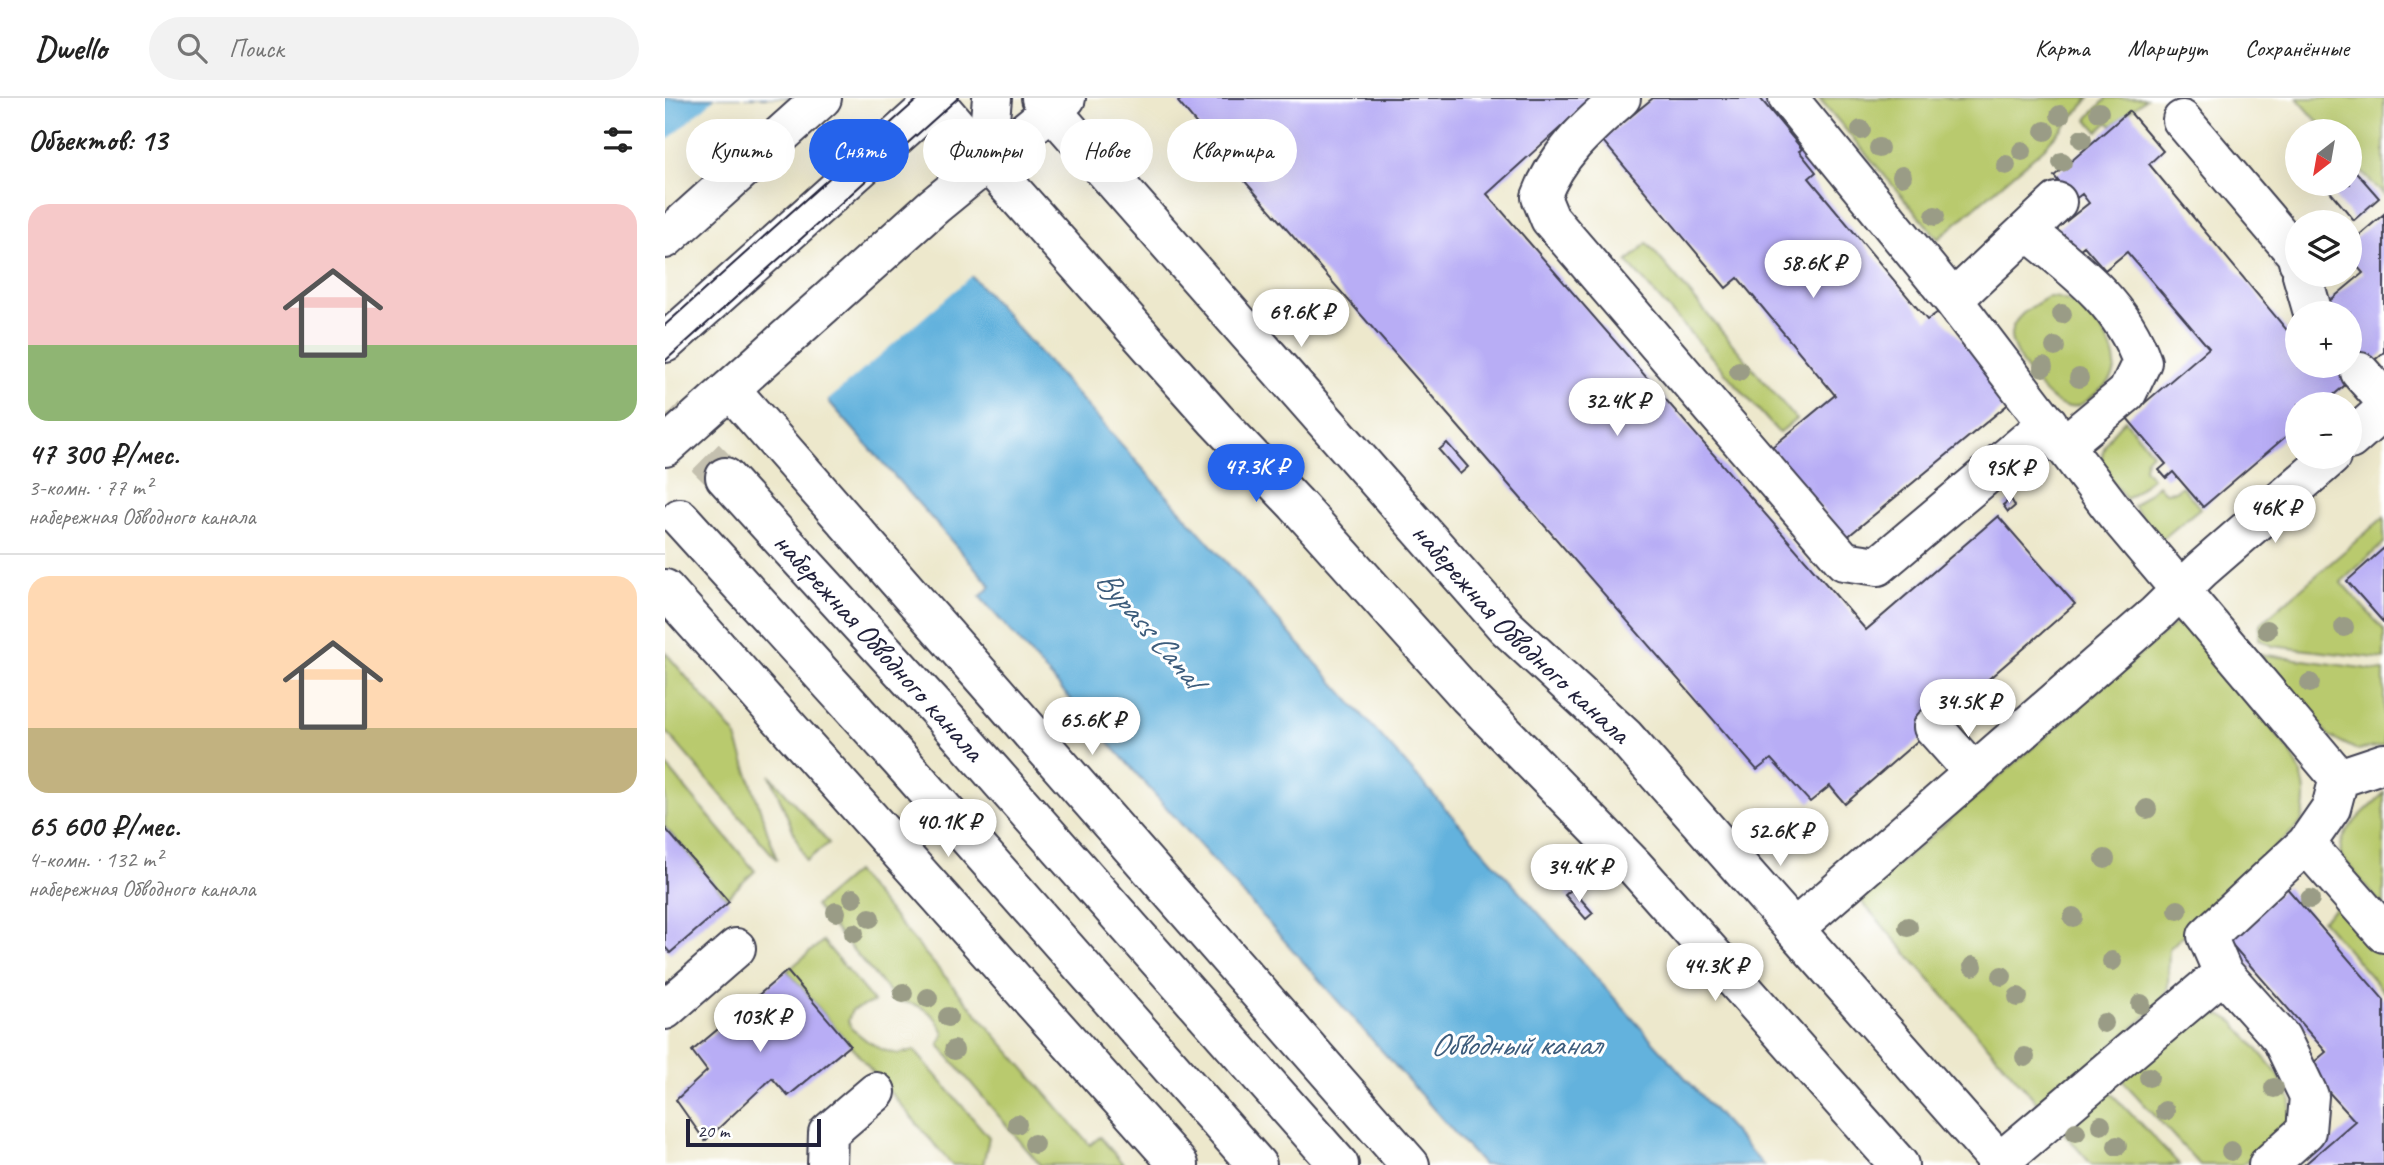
<!DOCTYPE html>
<html lang="ru">
<head>
<meta charset="utf-8">
<style>
  :root { --surface:#fff; --page:#f2f2f2; --text:#222; --muted:#767676; --line:#e0e0e0; --accent:#2563eb }
  body { margin:0; font-family:Caveat,sans-serif; background:var(--page); color:var(--text); height:100vh; display:flex; flex-direction:column; font-size:26px; white-space:nowrap }
  * { box-sizing:border-box; margin:0 }
  p { font-size:23px; color:var(--muted) }
  .icon { flex:none; width:38px; height:38px; fill:none; stroke:currentColor; stroke-width:2; stroke-linecap:round; stroke-linejoin:round }
  .map { position:relative; flex:1; overflow:hidden }
  .panel { display:flex; flex-direction:column; background:var(--surface); width:665px }
  .panel>* { flex:none }
  .hud { position:absolute; left:21px; top:21px; width:665px; height:63px; display:flex; gap:14px }
  .needle { width:46px; rotate:211deg }
  .fabs { position:absolute; left:1620px; top:21px; display:grid; gap:14px }
  .fabs a { display:grid; place-items:center; width:77px; height:77px; border-radius:50%; background:var(--surface); box-shadow:0 7px 28px #0002; font-size:35px }
  .scale { position:absolute; left:21px; bottom:18px; width:135px; box-sizing:border-box; padding-left:7px; border:4px solid #22223b; border-top:0; font-size:19px; line-height:24px; white-space:nowrap; color:#22223b; -webkit-text-stroke:5px #fff; paint-order:stroke }
  .price { position:absolute; translate:-50% -60px; padding:0 16px; border-radius:24px; background:#fff; color:#222; font-size:23px; line-height:46px; filter:drop-shadow(0 2px 4px #0008) }
  .price::after { content:''; position:absolute; left:50%; top:42px; width:21px; height:16px; margin-left:-10px; background:inherit; clip-path:polygon(0 0,100% 0,50% 100%) }
  .price.on { background:var(--accent); color:#fff }
  ul { padding:0; list-style:none }
  li { display:grid; align-content:center; gap:14px; height:371px; padding:0 28px }
  li+li { border-top:2px solid var(--line) }
  li span { display:grid; place-items:center; height:217px; border-radius:21px; color:#555 }
  li>.icon { margin-inline-start:auto }
  span .icon { width:126px; height:126px; fill:#fffc; stroke-width:1 }
  li b { font-size:30px }
  h2 { display:flex; justify-content:space-between; align-items:center; height:84px; padding:0 28px; font-size:30px }
  .pill { padding:0 24px; border-radius:32px; background:var(--surface); box-shadow:0 7px 28px #0002; font-size:24px; line-height:63px }
  .pill.on { background:var(--accent); color:#fff }
  header { display:flex; align-items:center; gap:42px; box-sizing:border-box; height:98px; padding:0 35px; background:var(--surface); border-bottom:2px solid var(--line) }
  header strong { font-size:33px }
  nav { display:flex; gap:38px; margin-inline-start:auto; font-size:24px }
  .search { width:490px; height:63px; background:var(--page); display:flex; align-items:center; gap:18px; box-sizing:border-box; padding:0 24px; border-radius:38px; color:var(--muted); font-size:26px }
  main { display:flex; flex:1; min-height:0 }
  .map>svg:first-child { display:block }
  .green { fill:#b9ca6e; stroke:#6e7654; stroke-width:2 }
  .water { fill:#63b2dd; stroke:#426a8c; stroke-width:2 }
  .pier { fill:#ede8cc }
  .building { fill:#b8adf5 }
  .lines { fill:none; stroke-linecap:round; stroke-linejoin:round }
  .major-tunnel { stroke:#c4c0af; stroke-width:38; stroke-dasharray:38 19; stroke-linecap:butt }
  .minor-casing { stroke:#404051; stroke-width:42 }
  .major-casing { stroke:#404051; stroke-width:42 }
  .minor { stroke:#fff; stroke-width:38 }
  .major { stroke:#fff; stroke-width:38 }
  .tram { stroke:#22223b; stroke-width:2 }
  .tree { fill:#9a9c86 }
  .labels { text-anchor:middle; stroke-width:6; stroke-linejoin:round; paint-order:stroke }
  .street-label { font-size:30px; fill:#22223b; stroke:#fff }
  .water-label { font-size:32px; font-style:italic; fill:#3c5c7c; stroke:#fff }
</style>
</head>
<body>
<header>
<strong>Dwello</strong>
<div class="search"><svg class="icon" aria-label="search" viewBox="0 0 24 24"><circle cx="10" cy="10" r="6"/><path d="M15 15l6 6"/></svg>Поиск</div>
<nav><a>Карта</a><a>Маршрут</a><a>Сохранённые</a></nav>
</header>
<main>
<section class="panel">
<h2>Объектов: 13<svg class="icon" aria-label="filters" viewBox="0 0 24 24"><path d="M4 7h16M4 17h16"/><circle cx="9" cy="7" r="2"/><circle cx="15" cy="17" r="2"/></svg></h2>
<ul>
<li><span style="background:linear-gradient(#f6c9c9 65%,#8fb573 0)"><svg class="icon" aria-label="home" viewBox="0 0 24 24"><path d="M3 11l9-7 9 7M6 9v11h12V9"/></svg></span><div><b>47 300 ₽/мес.</b><p>3-комн. · 77 m²</p><p>набережная Обводного канала</p></div></li>
<li><span style="background:linear-gradient(#ffd9b3 70%,#c2b280 0)"><svg class="icon" aria-label="home" viewBox="0 0 24 24"><path d="M3 11l9-7 9 7M6 9v11h12V9"/></svg></span><div><b>65 600 ₽/мес.</b><p>4-комн. · 132 m²</p><p>набережная Обводного канала</p></div></li>
</ul>
</section>
<div class="map">
<svg width="1719" height="1067" viewBox="0 0 1719 1067">
  <rect width="100%" height="100%" fill="#fff"/>
  <filter id="ink" filterUnits="userSpaceOnUse"><feTurbulence type="fractalNoise" baseFrequency=".0143" numOctaves="2"/><feDisplacementMap in="SourceGraphic" scale="14" xChannelSelector="R" yChannelSelector="G"/><feConvolveMatrix kernelMatrix="1 2 1 2 8 2 1 2 1" color-interpolation-filters="sRGB"/></filter>
  <filter id="wash" filterUnits="userSpaceOnUse"><feTurbulence type="fractalNoise" baseFrequency=".00686" numOctaves="4" result="noise"/><feDisplacementMap in="SourceGraphic" scale="28" xChannelSelector="R" yChannelSelector="G"/><feGaussianBlur stdDeviation="1.57" result="paint"/><feColorMatrix in="noise" values="0 0 0 0 0 0 0 0 0 0 0 0 0 0 0 0 0 1.4 0 .05"/><feComposite in="paint" operator="in"/></filter>
  <g filter="url(#wash)">
    <rect width="100%" height="100%" fill="#ede8cc"/>
    <path class="green" d="M1154 0H1425L1379 50 1273 141Z
      M1442 0H1481L1447 28 1443 24 1433 33 1422 21Z
      M1632 0H1719V97L1685 62V33H1661Z
      M982 145 1131 321 1114 335 962 164Z
      M1383 199C1414 198 1447 236 1450 266 1451 278 1444 285 1435 292 1425 300 1416 310 1402 309 1384 308 1344 255 1346 236 1348 217 1369 208 1383 199Z
      M1460 322 1487 355 1481 361 1479 370 1487 380 1461 401 1436 369C1436 347 1445 337 1460 322Z
      M1493 387 1500 394 1510 393 1517 388 1535 410 1496 442 1468 408Z
      M1719 419V445L1676 484 1719 532V561L1607 548 1594 541 1595 526Z
      M1520 524 1626 655C1640 679 1644 698 1636 725L1504 851 1503 889 1496 905 1377 1010 1196 803 1210 787 1510 526Z
      M0 554 70 636 112 762 0 632Z
      M1594 556 1719 573V648L1692 652 1664 638Z
      M0 666 90 773 61 800 0 729Z
      M105 677 164 745 141 763Z
      M1719 695V810L1676 758C1671 733 1703 712 1719 695Z
      M190 774 425 1047 435 1039 459 1067H375L274 947 279 935C269 912 255 906 232 903L150 808Z
      M1676 805 1719 854V894L1657 822Z
      M158 843 209 904 187 912 183 923 187 931 201 942 218 952 233 956 249 952 324 1039 318 1067H287L122 873Z
      M1545 916 1557 917 1569 924 1613 976 1626 1002 1623 1026 1577 1067H1535L1457 982 1532 918Z
      M1443 992 1515 1067H1427L1396 1032Z"/>
    <path class="water" d="M0 0H148L1098 1067H818L315 499 326 488 0 117Z"/>
    <path class="pier" d="M50 0H153L309 176 160 305 0 122V44Z"/>
    <g id="blocks">
      <path class="building" d="M518 0H928L822 96 1201 532 1333 418 1410 506 1180 706 1165 688 1145 704 1106 661 1092 672 571 73 513 4Z
        M988 0H1095L1137 51 1134 53 1151 74 1144 80 1262 222 1273 214 1347 303 1181 440 1106 350 1170 297 1073 180 1061 190 937 42Z
        M1464 13 1498 53 1484 66 1625 236 1633 230V268H1685V215H1650L1698 175 1685 160V145L1719 116V254L1658 306H1633V328L1538 409 1508 374 1501 380 1494 372 1501 366 1462 320 1544 250 1462 154 1440 172 1419 148 1409 156 1389 133 1424 105 1417 96 1409 102 1389 78Z
        M1685 67 1714 100 1689 122 1662 90 1667 86H1685Z
        M782 345 803 369 795 376 774 352Z
        M1346 401 1350 408 1343 414 1338 407Z
        M1719 450V525L1682 483Z
        M0 730 64 804 5 855 0 849Z
        M1621 789 1719 902V1067H1639L1690 1023 1642 970 1661 954 1562 841Z
        M907 791 928 815 921 821 900 797Z
        M122 873 185 947 123 998 107 980 40 1043 11 1002 42 973 27 953Z"/>
    </g>
  </g>
  <g filter="url(#ink)">
    <use href="#blocks" fill-opacity="0" stroke="#404051" stroke-width="2"/>
    <g class="lines">
      <path class="major-tunnel" d="M0 319 60 379"/>
      <defs>
        <path id="minor" d="M956 0C922 30 892 56 876 99L885 121 1179 463 1213 468 1383 325
          M1123 0 1288 202 1451 416 1674 680
          M270 3 321 63
          M1517 22 1631 156 1633 163
          M1362 133C1408 170 1458 206 1477 264L1462 295 1398 348
          M1637 177 1648 215
          M1288 202 1392 104
          M0 245 274 0
          M1695 274 1719 301
          M1685 342 1719 312
          M1268 629 1309 675
          M1641 746 1719 835
          M1129 831 1491 516 1536 472 1666 359
          M1558 875 1616 940 1644 998 1641 1033 1603 1067
          M0 912 71 850
          M162 1067 163 1035 211 994
          M1331 1067 1558 875 1542 838 1641 746 1666 710 1674 680 1719 665"/>
        <g id="major">
          <path id="s1" d="M376 0 841 529 960 639 1337 1067"/>
          <path d="M321 63 551 322 631 406 803 598 969 768 1234 1067"/>
          <path d="M321 63 327 0"/>
          <path d="M0 141 157 0"/>
          <path d="M65 291 745 1067"/>
          <path d="M0 349 269 108 401 0"/>
          <path id="s2" d="M60 379 280 620 674 1067"/>
          <path d="M15 420 235 662 592 1067"/>
          <path d="M0 491 514 1067"/>
        </g>
      </defs>
      <use href="#minor" class="minor-casing"/>
      <use href="#major" class="major-casing"/>
      <use href="#minor" class="minor"/>
      <use href="#major" class="major"/>
      <path class="tram" d="M0 227 254 0
        M0 263 293 0"/>
    </g>
    <g class="tree">
      <circle cx="1434" cy="14" r="10"/>
      <circle cx="1395" cy="17" r="10"/>
      <circle cx="1196" cy="32" r="10"/>
      <circle cx="1380" cy="33" r="10"/>
      <circle cx="1417" cy="41" r="10"/>
      <circle cx="1214" cy="50" r="10"/>
      <circle cx="1357" cy="53" r="10"/>
      <circle cx="1397" cy="64" r="10"/>
      <circle cx="1341" cy="67" r="10"/>
      <circle cx="1237" cy="78" r="10"/>
      <circle cx="1270" cy="118" r="10"/>
      <circle cx="1397" cy="216" r="10"/>
      <circle cx="1390" cy="249" r="10"/>
      <circle cx="1378" cy="269" r="10"/>
      <circle cx="1074" cy="273" r="10"/>
      <circle cx="1414" cy="280" r="10"/>
      <circle cx="1679" cy="529" r="10"/>
      <circle cx="1602" cy="532" r="10"/>
      <circle cx="1645" cy="585" r="10"/>
      <circle cx="1482" cy="711" r="10"/>
      <circle cx="1440" cy="761" r="10"/>
      <circle cx="188" cy="800" r="10"/>
      <circle cx="1645" cy="801" r="10"/>
      <circle cx="1513" cy="812" r="10"/>
      <circle cx="171" cy="814" r="10"/>
      <circle cx="1408" cy="819" r="10"/>
      <circle cx="205" cy="820" r="10"/>
      <circle cx="1243" cy="829" r="10"/>
      <circle cx="189" cy="835" r="10"/>
      <circle cx="1447" cy="863" r="10"/>
      <circle cx="1308" cy="868" r="10"/>
      <circle cx="1337" cy="878" r="10"/>
      <circle cx="238" cy="895" r="10"/>
      <circle cx="1353" cy="899" r="10"/>
      <circle cx="263" cy="900" r="10"/>
      <circle cx="1476" cy="906" r="10"/>
      <circle cx="283" cy="919" r="10"/>
      <circle cx="1439" cy="925" r="10"/>
      <circle cx="289" cy="952" r="10"/>
      <circle cx="1360" cy="959" r="10"/>
      <circle cx="1484" cy="979" r="10"/>
      <circle cx="1609" cy="990" r="10"/>
      <circle cx="1500" cy="1013" r="10"/>
      <circle cx="352" cy="1026" r="10"/>
      <circle cx="1436" cy="1027" r="10"/>
      <circle cx="1411" cy="1034" r="10"/>
      <circle cx="369" cy="1046" r="10"/>
      <circle cx="1452" cy="1048" r="10"/>
      <circle cx="1566" cy="1053" r="10"/>
    </g>
  </g>
  <g class="labels">
    <g class="street-label">
      <text dy="10" stroke="none"><textPath href="#s1" startOffset="719">набережная Обводного канала</textPath></text>
      <text dy="10" stroke="none"><textPath href="#s2" startOffset="229">набережная Обводного канала</textPath></text>
    </g>
    <g class="water-label">
      <text transform="translate(485 530) rotate(49)" y="11">Bypass Canal</text>
      <text x="850" y="957">Обводный канал</text>
    </g>
  </g>
</svg>
<div class="fabs">
<a><svg class="needle" viewBox="-14 -14 28 28"><path d="M0-13l5 13h-10z" fill="#e53935"/><path d="M0 13l5-13h-10z" fill="#767676"/></svg></a>
<a><svg class="icon" aria-label="layers" viewBox="0 0 24 24"><path d="M12 4l9 5-9 5-9-5zM3 14l9 5 9-5"/></svg></a>
<a>+</a>
<a>−</a>
</div>
<div class="scale">20 m</div>
<b class="price" style="left:1148px;top:202px">58.6K ₽</b>
<b class="price" style="left:636px;top:251px">69.6K ₽</b>
<b class="price" style="left:952px;top:340px">32.4K ₽</b>
<b class="price on" style="left:591px;top:406px">47.3K ₽</b>
<b class="price" style="left:1344px;top:407px">95K ₽</b>
<b class="price" style="left:1610px;top:447px">46K ₽</b>
<b class="price" style="left:1303px;top:641px">34.5K ₽</b>
<b class="price" style="left:427px;top:659px">65.6K ₽</b>
<b class="price" style="left:283px;top:761px">40.1K ₽</b>
<b class="price" style="left:1115px;top:770px">52.6K ₽</b>
<b class="price" style="left:914px;top:806px">34.4K ₽</b>
<b class="price" style="left:1050px;top:905px">44.3K ₽</b>
<b class="price" style="left:95px;top:956px">103K ₽</b>
<div class="hud">
<a class="pill">Купить</a>
<a class="pill on">Снять</a>
<a class="pill">Фильтры</a>
<a class="pill">Новое</a>
<a class="pill">Квартира</a>
</div>
</div>
</main>
</body>
</html>
